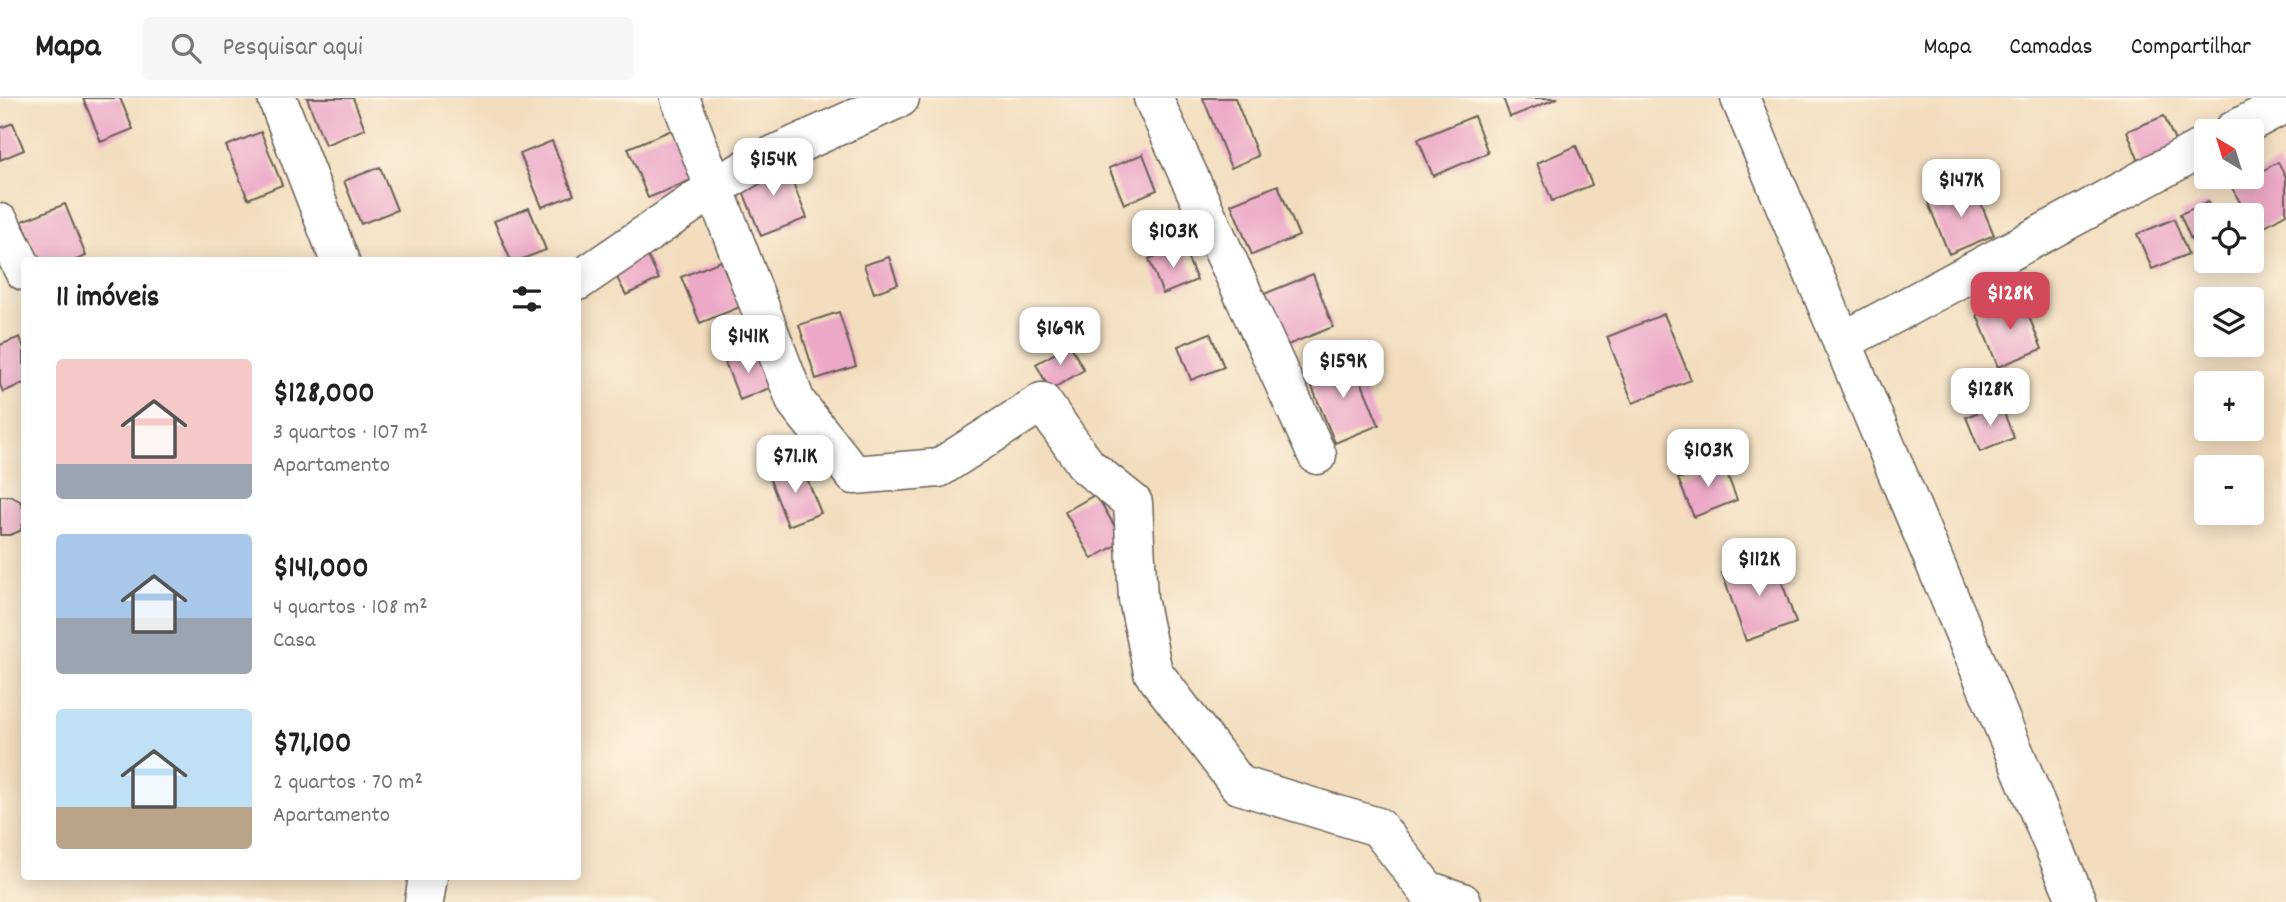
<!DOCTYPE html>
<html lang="pt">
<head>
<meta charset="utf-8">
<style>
  :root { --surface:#fff; --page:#f6f6f6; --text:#202124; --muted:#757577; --line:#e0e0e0; --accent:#d1495b }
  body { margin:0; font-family:Dekko,sans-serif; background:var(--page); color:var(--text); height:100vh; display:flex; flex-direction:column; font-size:26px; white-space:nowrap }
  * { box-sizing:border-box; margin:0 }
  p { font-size:23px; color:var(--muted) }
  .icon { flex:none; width:38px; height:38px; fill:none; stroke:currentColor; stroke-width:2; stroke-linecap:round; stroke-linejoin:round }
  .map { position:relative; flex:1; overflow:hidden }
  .side { position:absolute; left:21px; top:159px; width:560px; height:623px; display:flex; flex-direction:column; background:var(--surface); border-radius:7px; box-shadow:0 4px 18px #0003 }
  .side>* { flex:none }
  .needle { width:46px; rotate:322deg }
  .controls { position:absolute; left:2194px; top:21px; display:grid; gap:14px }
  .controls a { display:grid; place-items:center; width:70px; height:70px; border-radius:7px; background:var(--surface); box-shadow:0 4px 18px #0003; font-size:35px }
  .price { position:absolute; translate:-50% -60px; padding:0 16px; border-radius:14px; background:#fff; color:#222; font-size:23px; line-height:46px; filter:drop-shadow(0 2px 4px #0008) }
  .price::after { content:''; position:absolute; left:50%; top:42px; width:21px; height:16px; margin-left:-10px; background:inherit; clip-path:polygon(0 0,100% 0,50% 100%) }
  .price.current { background:var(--accent); color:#fff }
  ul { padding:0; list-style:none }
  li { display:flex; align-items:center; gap:21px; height:175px; padding:0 35px }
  li span { display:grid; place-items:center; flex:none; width:196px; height:140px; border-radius:7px; color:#555 }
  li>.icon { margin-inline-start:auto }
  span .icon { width:84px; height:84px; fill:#fffc; stroke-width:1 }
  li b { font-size:30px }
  h2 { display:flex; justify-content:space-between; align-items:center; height:84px; padding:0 35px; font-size:30px }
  header { display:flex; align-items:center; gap:42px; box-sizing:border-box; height:98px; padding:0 35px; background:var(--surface); border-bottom:2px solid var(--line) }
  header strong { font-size:33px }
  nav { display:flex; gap:38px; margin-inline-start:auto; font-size:24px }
  .search { width:490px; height:63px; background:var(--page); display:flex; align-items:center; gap:18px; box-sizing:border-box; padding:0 24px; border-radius:7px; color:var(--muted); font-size:26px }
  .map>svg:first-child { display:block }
  .building { fill:#eca8c7 }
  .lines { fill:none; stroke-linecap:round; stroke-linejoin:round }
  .street-casing { stroke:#676055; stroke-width:41 }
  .secondary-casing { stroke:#676055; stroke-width:41 }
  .street { stroke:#fff; stroke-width:38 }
  .secondary { stroke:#fff; stroke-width:38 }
</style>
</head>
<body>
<header>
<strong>Mapa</strong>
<div class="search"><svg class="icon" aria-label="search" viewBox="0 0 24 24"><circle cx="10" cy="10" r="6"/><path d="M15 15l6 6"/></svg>Pesquisar aqui</div>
<nav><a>Mapa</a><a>Camadas</a><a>Compartilhar</a></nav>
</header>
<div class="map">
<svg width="2286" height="804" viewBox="0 0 2286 804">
  <rect width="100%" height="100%" fill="#fcf5e5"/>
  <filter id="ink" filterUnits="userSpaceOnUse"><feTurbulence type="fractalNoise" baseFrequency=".0143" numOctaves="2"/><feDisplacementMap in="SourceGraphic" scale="14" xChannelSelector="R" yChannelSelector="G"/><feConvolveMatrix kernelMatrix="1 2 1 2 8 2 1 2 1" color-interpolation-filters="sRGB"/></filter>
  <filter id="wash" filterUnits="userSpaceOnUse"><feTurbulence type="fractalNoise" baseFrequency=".00686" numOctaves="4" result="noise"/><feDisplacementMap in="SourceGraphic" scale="28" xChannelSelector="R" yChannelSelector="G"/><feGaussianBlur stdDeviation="1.57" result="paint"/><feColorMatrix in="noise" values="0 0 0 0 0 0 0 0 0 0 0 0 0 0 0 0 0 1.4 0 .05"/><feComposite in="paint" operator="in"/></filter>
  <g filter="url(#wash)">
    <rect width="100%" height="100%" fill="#f3ddbe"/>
    <g id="blocks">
      <path class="building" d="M83 0H120L133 31 101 44Z
        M307 0H353L365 31 325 47Z
        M1203 0H1235L1258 58 1231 70Z
        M1503 0H1558L1510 19Z
        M1474 18 1488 55 1433 78 1418 41Z
        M2164 18 2178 50 2140 66 2127 33Z
        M13 25 24 52 0 62V30Z
        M674 31 694 81 648 100 628 50Z
        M261 34 282 87 248 101 226 48Z
        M552 43 574 97 542 109 520 56Z
        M1576 48 1592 87 1552 103 1537 65Z
        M1143 56 1157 92 1124 106 1109 70Z
        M784 63 807 120 761 138 738 81Z
        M2278 64 2286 79V116L2256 133 2252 127V117H2247L2232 90Z
        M380 69 397 112 361 126 344 83Z
        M1973 86 1994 137 1949 156 1928 105Z
        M1278 87 1299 138 1252 157 1231 106Z
        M2208 104 2213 117H2207V135L2191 142 2180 116Z
        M65 106 86 158 74 163H39L22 123Z
        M529 110 546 152 517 163H511L494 123Z
        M2174 121 2188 156 2152 171 2137 136Z
        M1182 147 1197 182 1163 196 1149 161Z
        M647 157 659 181 626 197 614 174Z
        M889 159 898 186 874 195 864 167Z
        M721 163 740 209 700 225 681 179Z
        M1313 176 1333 229 1285 248 1264 196Z
        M2021 199 2042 251 1998 269 1977 217Z
        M839 214 856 268 816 281 799 227Z
        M1664 216 1691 282 1633 305 1607 239Z
        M1210 235 1224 269 1191 282 1178 248Z
        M20 239 24 251V285L3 294 0 287V247Z
        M1070 247 1084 272 1050 292 1036 266Z
        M756 251 772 289 740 302 725 264Z
        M1351 259 1379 327 1335 345 1307 277Z
        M2000 305 2014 340 1980 354 1966 319Z
        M1722 363 1737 402 1694 419 1678 381Z
        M801 366 821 415 788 428 769 379Z
        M1096 396 1123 443 1092 461 1065 414Z
        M0 398H11L20 403 24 412V423L20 433 10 437H0Z
        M1773 458 1796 525 1746 543 1722 475Z"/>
    </g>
  </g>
  <g filter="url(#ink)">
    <use href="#blocks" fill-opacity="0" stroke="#676055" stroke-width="2"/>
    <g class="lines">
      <defs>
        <path id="street" d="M277 0 340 163
          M680 0 796 304 854 377 939 370 1042 304 1087 368 1133 405 1138 501 1153 574 1239 687 1378 729 1427 792 1462 804
          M1153 0 1317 357
          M2233 33 2286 5
          M0 125 24 173
          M578 183 714 90 758 64 900 0
          M1842 244 2207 47
          M424 804 428 779"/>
        <path id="secondary" d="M1740 0 2077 804"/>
      </defs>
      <use href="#street" class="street-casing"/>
      <use href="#secondary" class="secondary-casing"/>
      <use href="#street" class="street"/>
      <use href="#secondary" class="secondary"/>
    </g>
  </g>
</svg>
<div class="controls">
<a><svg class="needle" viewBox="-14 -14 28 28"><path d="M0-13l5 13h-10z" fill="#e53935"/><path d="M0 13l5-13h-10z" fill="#757577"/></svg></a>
<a><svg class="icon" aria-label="locate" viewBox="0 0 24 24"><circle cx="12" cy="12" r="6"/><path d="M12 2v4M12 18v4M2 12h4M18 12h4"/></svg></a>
<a><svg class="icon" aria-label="layers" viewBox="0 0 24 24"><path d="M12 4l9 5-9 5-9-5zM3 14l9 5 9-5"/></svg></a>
<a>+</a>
<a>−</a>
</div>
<b class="price" style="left:773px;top:100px">$154K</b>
<b class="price" style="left:1961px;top:121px">$147K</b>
<b class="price" style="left:1173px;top:172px">$103K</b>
<b class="price current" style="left:2010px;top:234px">$128K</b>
<b class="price" style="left:1060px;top:269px">$169K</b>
<b class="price" style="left:748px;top:277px">$141K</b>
<b class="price" style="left:1343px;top:302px">$159K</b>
<b class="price" style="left:1990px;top:330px">$128K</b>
<b class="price" style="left:1708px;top:391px">$103K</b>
<b class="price" style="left:795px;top:397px">$71.1K</b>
<b class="price" style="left:1759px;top:500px">$112K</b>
<section class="side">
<h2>11 imóveis<svg class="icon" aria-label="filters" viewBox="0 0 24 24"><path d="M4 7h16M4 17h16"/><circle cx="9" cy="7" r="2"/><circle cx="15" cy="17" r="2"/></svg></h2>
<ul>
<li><span style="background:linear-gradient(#f6c9c9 75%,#9aa5b1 0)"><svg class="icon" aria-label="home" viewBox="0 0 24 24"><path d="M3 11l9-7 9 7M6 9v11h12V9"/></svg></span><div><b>$128,000</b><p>3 quartos · 107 m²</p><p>Apartamento</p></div></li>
<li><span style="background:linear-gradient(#a9c7e8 60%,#9aa5b1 0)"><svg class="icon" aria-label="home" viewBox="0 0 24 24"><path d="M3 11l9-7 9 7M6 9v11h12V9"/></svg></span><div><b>$141,000</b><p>4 quartos · 108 m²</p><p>Casa</p></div></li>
<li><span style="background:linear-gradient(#bfe0f5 70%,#b9a48a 0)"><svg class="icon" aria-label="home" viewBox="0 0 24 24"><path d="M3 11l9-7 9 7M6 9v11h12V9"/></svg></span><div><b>$71,100</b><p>2 quartos · 70 m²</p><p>Apartamento</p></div></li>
</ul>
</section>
</div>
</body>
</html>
